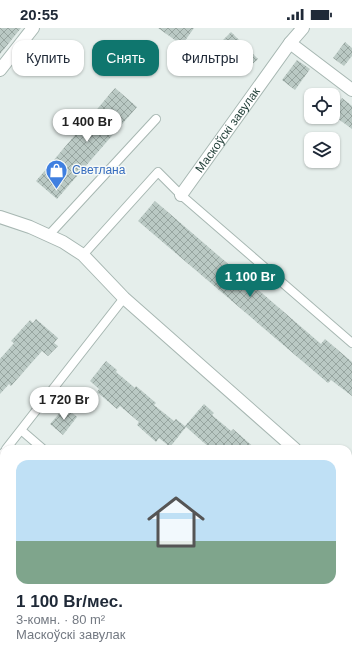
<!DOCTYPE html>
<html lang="ru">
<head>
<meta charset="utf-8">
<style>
  :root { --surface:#fff; --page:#f6f6f7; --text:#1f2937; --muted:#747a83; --line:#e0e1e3; --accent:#0f766e }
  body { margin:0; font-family:Helvetica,sans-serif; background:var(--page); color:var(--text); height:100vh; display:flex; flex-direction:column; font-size:15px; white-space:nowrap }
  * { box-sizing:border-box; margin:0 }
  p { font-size:13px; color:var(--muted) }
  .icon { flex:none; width:22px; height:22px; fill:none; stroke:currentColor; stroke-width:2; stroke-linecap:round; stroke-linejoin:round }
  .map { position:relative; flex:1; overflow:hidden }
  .side { position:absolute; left:0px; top:417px; width:352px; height:220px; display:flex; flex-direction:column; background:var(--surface); border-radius:12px 12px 0 0; box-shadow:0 1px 3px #0004 }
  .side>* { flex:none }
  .top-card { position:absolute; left:12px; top:12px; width:328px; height:36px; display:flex; gap:8px }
  .fabs { position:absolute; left:304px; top:60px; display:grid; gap:8px }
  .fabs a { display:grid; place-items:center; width:36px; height:36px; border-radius:8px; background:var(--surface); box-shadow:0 1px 3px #0004; font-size:20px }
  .price { position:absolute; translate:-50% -34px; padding:0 9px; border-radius:14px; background:#fff; color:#222; font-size:13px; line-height:26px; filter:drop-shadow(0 1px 2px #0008) }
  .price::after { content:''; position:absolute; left:50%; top:24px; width:12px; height:9px; margin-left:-6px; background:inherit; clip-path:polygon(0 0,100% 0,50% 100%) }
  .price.on { background:var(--accent); color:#fff }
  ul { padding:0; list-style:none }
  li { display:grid; align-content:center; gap:8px; height:212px; padding:0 16px }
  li+li { border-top:1px solid var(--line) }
  li span { display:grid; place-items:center; height:124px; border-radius:12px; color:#555 }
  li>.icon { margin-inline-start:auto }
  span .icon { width:72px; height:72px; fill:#fffc; stroke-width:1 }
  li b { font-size:17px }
  .tag { padding:0 14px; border-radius:12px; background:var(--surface); box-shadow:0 1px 3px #0004; font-size:14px; line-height:36px }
  .tag.on { background:var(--accent); color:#fff }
  .status { display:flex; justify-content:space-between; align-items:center; height:28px; padding:0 20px; background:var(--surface); direction:ltr }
  .status svg { height:11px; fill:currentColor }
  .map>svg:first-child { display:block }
  .building { fill:url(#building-cross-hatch) }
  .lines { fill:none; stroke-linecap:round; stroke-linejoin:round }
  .lane-casing { stroke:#a7b7b2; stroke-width:10 }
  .street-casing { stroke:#a7b7b2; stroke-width:14 }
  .lane { stroke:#fff; stroke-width:8 }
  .street { stroke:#fff; stroke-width:12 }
  .labels { text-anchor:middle; stroke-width:3; stroke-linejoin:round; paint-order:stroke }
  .street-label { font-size:12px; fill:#24413a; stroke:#f6faf8 }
  .shop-label { font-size:12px; fill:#366cbe; stroke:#f6faf8; text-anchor:start }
</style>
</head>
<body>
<div class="status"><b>20:55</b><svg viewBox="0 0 49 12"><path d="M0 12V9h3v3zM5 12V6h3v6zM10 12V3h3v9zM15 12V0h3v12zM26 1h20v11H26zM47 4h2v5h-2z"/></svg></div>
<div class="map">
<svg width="352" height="637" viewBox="0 0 352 637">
  <defs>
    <pattern id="building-cross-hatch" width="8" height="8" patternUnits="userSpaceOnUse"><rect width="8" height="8" fill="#bac9c4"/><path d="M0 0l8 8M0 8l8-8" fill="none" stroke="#97a5a0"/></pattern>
  </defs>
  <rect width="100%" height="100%" fill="#e5eeeb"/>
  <path class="building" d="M0 0H21L0 26Z
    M158 0H194L182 17Z
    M231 4 258 31 244 44 217 18Z
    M345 14 352 20V28L344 38 333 30Z
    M297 32 310 41 295 62 282 52Z
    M115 60 137 79 57 171 36 153Z
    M342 70 352 78V101L333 87V82Z
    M155 173 321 316 325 311 352 334V368L331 352 328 355 138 193Z
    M36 291 58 310 54 315 58 318 48 328 42 323 11 358 9 356 0 366V331L14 315 11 313 30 292 33 295Z
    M106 333 117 342 116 344 135 360 136 358 156 375 154 377 174 393 176 391 186 399 170 419 159 410 156 414 137 397 139 394 120 378 117 381 97 364 99 361 90 353Z
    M204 376 214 385 212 387 231 403 233 401 256 421H211L185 398Z
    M65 379 77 389 63 407 50 396Z"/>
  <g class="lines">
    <defs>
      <path id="lane" d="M48 208 156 91
        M83 227 158 144 181 167 352 315
        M21 402 43 421
        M6 421 124 270
        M0 429 4 424
        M0 513 4 517
        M140 633 144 637
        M219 637 223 633"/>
      <g id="street">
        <path d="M290 15 352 62"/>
        <path d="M0 42 33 0"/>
        <path id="s1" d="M181 167 290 15 303 0"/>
        <path d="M0 189 30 199 63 214 83 227 124 270 295 421"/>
        <path d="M348 468 352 472"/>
      </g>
    </defs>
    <use href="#lane" class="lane-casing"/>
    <use href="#street" class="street-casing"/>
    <use href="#lane" class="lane"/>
    <use href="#street" class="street"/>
  </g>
  <defs>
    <symbol id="shop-pin" viewBox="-11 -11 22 30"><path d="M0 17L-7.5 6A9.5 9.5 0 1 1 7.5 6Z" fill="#3f7fe0" stroke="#f6faf8"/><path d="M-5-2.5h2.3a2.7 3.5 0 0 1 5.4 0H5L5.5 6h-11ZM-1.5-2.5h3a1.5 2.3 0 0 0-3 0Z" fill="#fff"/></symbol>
  </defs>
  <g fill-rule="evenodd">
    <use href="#shop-pin" x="44" y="130" width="25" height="34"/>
  </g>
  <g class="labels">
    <g class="street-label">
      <text dy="4" stroke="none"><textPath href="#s1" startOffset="80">Маскоўскі завулак</textPath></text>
    </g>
    <g class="shop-label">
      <text x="72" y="146">Светлана</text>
    </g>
  </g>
</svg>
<div class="fabs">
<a><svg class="icon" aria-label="locate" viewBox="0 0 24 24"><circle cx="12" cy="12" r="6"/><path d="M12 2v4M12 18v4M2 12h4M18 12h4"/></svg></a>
<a><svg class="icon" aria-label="layers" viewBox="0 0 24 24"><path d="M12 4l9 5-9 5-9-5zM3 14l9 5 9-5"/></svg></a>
</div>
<b class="price" style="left:87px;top:115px">1 400 Br</b>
<b class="price on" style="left:250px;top:270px">1 100 Br</b>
<b class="price" style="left:64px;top:393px">1 720 Br</b>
<div class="top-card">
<a class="tag">Купить</a>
<a class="tag on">Снять</a>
<a class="tag">Фильтры</a>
</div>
<section class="side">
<ul>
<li><span style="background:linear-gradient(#bfe0f5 65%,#7fa58c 0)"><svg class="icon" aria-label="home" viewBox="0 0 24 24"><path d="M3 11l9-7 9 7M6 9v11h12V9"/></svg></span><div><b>1 100 Br/мес.</b><p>3-комн. · 80 m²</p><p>Маскоўскі завулак</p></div></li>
</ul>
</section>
</div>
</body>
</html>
